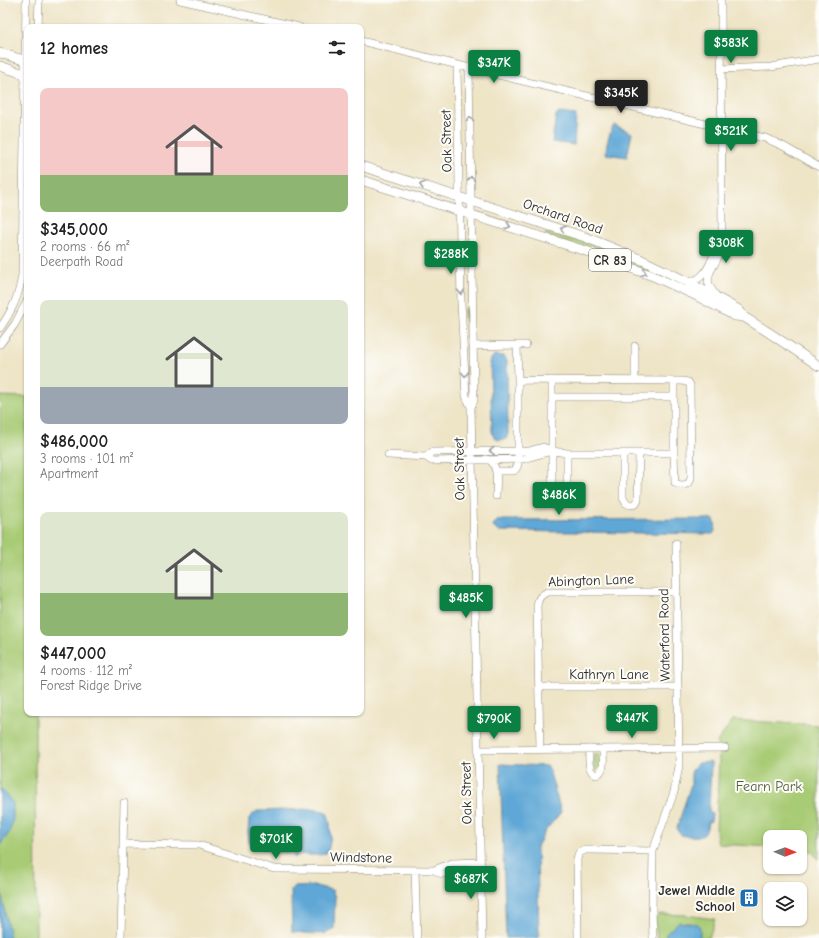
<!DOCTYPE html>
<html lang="en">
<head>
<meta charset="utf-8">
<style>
  :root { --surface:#fff; --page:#f2f2f2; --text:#222; --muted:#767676; --accent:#0b8043 }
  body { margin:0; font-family:"Comic Neue",sans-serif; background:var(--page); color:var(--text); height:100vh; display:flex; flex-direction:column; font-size:15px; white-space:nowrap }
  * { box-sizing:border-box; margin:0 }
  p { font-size:13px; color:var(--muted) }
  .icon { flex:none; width:22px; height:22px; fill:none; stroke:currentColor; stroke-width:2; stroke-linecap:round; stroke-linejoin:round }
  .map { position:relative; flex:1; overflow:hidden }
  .sheet { position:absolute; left:24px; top:24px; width:340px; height:692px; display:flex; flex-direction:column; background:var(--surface); border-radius:8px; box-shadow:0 1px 3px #0004 }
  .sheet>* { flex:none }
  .needle { width:26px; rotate:91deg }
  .buttons { position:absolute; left:763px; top:830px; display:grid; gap:8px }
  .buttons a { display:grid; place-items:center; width:44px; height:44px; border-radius:8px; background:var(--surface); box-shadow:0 1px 3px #0004; font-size:20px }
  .price { position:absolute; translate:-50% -34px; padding:0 9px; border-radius:4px; background:var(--accent); color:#fff; font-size:13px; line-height:26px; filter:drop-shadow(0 1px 2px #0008) }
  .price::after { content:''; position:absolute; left:50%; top:24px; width:12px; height:9px; margin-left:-6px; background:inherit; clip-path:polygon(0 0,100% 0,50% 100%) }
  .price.on { background:#222; color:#fff }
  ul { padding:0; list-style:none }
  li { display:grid; align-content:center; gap:8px; height:212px; padding:0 16px }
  li span { display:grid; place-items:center; height:124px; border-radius:8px; color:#555 }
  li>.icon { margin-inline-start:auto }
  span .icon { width:72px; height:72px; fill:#fffc; stroke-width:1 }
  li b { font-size:17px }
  h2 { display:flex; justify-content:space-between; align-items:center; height:48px; padding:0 16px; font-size:17px }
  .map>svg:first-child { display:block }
  .green { fill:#a8cb74; stroke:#6a7b50 }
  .water { fill:#5ea7d6; stroke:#446980 }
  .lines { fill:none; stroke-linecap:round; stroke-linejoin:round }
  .minor-casing { stroke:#8c8878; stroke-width:8 }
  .major-casing { stroke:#8c8878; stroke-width:10 }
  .minor { stroke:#fff; stroke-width:7 }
  .major { stroke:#fff; stroke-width:9 }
  .oneway { stroke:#a0a0a0 }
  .labels { text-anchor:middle; stroke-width:4; stroke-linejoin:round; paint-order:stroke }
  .shield { fill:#fdfcf7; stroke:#6a6a68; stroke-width:1 }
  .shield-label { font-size:13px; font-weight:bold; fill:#2b2b2b }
  .street-label { font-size:14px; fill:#2b2b2b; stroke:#fdfcf7 }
  .park-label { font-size:14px; fill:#505b41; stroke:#fdfcf7 }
  .poi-label { font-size:14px; font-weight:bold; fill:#2b2b2b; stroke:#fdfcf7; text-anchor:end }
</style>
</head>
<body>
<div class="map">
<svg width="819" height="938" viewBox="0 0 819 938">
  <rect width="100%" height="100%" fill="#fdfcf7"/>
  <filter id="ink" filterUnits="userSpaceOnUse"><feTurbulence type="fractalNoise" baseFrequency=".025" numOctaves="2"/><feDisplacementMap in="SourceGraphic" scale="8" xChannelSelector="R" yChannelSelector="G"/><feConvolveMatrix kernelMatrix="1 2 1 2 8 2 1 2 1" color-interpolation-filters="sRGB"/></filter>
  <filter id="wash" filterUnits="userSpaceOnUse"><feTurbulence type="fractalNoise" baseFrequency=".012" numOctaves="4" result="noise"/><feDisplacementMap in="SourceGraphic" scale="16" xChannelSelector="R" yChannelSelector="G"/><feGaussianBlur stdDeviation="0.9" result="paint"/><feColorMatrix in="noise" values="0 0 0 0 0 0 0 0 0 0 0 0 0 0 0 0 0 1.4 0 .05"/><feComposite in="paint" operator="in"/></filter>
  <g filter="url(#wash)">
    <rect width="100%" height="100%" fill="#eee4c6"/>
    <path class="green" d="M26 227H27V283L24 285Z
      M546 233 594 244 631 259 707 296 545 235Z
      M466 308 471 351 472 396 464 309Z
      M0 396 27 397V713H35L36 938H0Z
      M733 720 819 725V858L817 859C814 850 808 849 800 849V837H770V847L718 844 716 831 719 759 717 742Z
      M596 753 600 755V768L596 771 594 769V755Z
      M661 914 685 915 715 919 709 938H657L655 919 658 915Z"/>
    <path class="water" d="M560 113 576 115 574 145 552 142 556 115Z
      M614 125 632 133 627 157 606 154C606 144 609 134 614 125Z
      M494 355 503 356 507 360 508 434 506 439 499 440 494 438 492 432 490 361Z
      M711 519H713C717 523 716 531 713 534L499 531 494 528 493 525 497 521 505 520Z
      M710 762 711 763 709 812 712 814 711 821 708 822C706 837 703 837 690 836 684 836 682 836 678 832L677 828 691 784V773L694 767 698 763Z
      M500 764 548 766 561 812 546 830 537 847 539 938H506Z
      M0 788 13 803V818L10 832 0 845Z
      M310 809C315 810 322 810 326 812 332 817 332 849 326 853 321 857 304 854 298 854L295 858 292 853C277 852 262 852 249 842L248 832 249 818 257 811Z
      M0 885 10 938H0Z
      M316 886 332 890 335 897 334 928C327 938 303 932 292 932L291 890 295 887Z
      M678 922 698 924 700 928V938H666V934Z"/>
  </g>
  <g filter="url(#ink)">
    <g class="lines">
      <defs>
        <path id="minor" d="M180 0 299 27
          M38 27 39 0
          M361 41 523 81 765 138 783 146 819 167
          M457 65 461 303 466 396 471 407
          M469 67 474 400 471 407 482 938
          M721 69 771 67 819 59
          M688 282C710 280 712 253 722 236
          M718 298C715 294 710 289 709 284 704 270 728 254 722 236L721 0
          M0 328C12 311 19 296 22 275L26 0
          M0 344 15 324 27 301
          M517 345H526
          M473 346 517 345 518 380
          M552 380V498L553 504 558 506 565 504 567 498V453
          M635 381V346
          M552 397H674
          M623 453V498L626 503 630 505 636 504 638 500 639 453
          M674 453V381
          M388 455 426 457 432 461 523 459 552 451
          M426 457 432 452 529 451 543 447 552 451 567 453H674L675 483C679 485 684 486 689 483L691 478 690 385 688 382 682 381 518 380V451C518 458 520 466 514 471H496
          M486 459 491 461C499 470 496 485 496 496
          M540 687H678
          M540 749 537 606C538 598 540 596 547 592H677
          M589 749C589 758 587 771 596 775 606 771 603 759 603 749
          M478 750 725 748
          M123 844 199 845 274 869 434 870 442 874 480 873
          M434 870 452 863 480 862
          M415 871 417 938
          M121 938 124 803
          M578 938 577 859 579 853 585 850H591L653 851
          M653 938 652 911 653 851 674 792 679 766 676 543"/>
        <path id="major" d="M0 53 27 61
          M0 66 27 75
          M361 166 585 237 642 260 688 282 739 310 744 317
          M361 180 586 251 653 276 697 296 735 316 744 317 768 332 819 366"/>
      </defs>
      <use href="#minor" class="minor-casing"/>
      <use href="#major" class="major-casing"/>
      <use href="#minor" class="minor"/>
      <use href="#major" class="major"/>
    </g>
    <defs><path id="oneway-chevron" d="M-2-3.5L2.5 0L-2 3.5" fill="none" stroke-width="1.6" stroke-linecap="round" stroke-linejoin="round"/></defs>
    <g class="oneway">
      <use href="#oneway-chevron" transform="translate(470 119) rotate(-91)"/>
      <use href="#oneway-chevron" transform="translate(471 179) rotate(-91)"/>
      <use href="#oneway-chevron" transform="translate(422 185) rotate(-163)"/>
      <use href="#oneway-chevron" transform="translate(508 226) rotate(17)"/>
      <use href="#oneway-chevron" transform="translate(563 229) rotate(-163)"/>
      <use href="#oneway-chevron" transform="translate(644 273) rotate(22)"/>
      <use href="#oneway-chevron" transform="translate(461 292) rotate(89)"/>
      <use href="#oneway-chevron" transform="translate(465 374) rotate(87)"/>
      <use href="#oneway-chevron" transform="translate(492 451) rotate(179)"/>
    </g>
  </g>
  <defs>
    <symbol id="building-square" viewBox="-11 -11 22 22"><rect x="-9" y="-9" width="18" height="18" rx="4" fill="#1f6fb2" stroke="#fdfcf7"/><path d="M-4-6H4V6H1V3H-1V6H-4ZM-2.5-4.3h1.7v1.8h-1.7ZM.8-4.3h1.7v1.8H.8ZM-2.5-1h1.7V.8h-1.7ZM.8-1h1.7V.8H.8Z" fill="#fff"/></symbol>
  </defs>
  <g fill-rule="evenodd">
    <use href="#building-square" x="738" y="887" width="22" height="22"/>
  </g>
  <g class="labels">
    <rect class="shield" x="589" y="249" width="42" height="22" rx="3"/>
    <g class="shield-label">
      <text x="610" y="265">CR 83</text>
    </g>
    <g class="street-label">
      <text transform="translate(446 141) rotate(-91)" y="5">Oak Street</text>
      <text transform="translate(563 216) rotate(19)" y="5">Orchard Road</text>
      <text transform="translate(459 469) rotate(-91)" y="5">Oak Street</text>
      <text transform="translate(591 580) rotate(-2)" y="5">Abington Lane</text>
      <text transform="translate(664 635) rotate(-91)" y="5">Waterford Road</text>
      <text x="609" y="679">Kathryn Lane</text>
      <text transform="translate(466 793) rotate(-91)" y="5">Oak Street</text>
      <text transform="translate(361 857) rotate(1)" y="5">Windstone</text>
    </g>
    <g class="park-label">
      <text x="769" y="791">Fearn Park</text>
    </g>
    <g class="poi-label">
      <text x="735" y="895">Jewel Middle<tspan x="735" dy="16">School</tspan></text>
    </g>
  </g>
</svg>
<div class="buttons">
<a><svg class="needle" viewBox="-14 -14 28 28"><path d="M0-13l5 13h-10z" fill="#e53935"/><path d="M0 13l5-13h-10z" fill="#767676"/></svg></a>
<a><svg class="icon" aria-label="layers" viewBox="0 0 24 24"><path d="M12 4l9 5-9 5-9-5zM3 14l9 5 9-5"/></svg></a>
</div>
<b class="price" style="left:731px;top:64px">$583K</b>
<b class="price" style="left:494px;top:84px">$347K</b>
<b class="price on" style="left:621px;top:114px">$345K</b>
<b class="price" style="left:731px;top:152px">$521K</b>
<b class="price" style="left:726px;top:264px">$308K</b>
<b class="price" style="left:451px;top:275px">$288K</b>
<b class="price" style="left:559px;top:516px">$486K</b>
<b class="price" style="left:466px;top:619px">$485K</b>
<b class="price" style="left:632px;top:739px">$447K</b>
<b class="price" style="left:494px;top:740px">$790K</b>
<b class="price" style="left:276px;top:860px">$701K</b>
<b class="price" style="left:471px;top:900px">$687K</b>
<section class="sheet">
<h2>12 homes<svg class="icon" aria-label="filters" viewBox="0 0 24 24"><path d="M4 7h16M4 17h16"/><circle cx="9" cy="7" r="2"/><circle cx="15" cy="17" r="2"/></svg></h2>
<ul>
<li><span style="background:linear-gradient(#f6c9c9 70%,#8fb573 0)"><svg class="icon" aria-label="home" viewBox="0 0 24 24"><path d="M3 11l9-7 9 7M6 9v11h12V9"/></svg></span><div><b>$345,000</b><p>2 rooms · 66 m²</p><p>Deerpath Road</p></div></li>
<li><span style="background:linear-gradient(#dfe7d0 70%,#9aa5b1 0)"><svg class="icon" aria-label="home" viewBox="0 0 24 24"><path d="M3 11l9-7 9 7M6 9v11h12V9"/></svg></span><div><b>$486,000</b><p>3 rooms · 101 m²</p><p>Apartment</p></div></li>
<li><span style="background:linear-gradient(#dfe7d0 65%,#8fb573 0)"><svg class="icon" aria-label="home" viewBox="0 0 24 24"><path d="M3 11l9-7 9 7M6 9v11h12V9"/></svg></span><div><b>$447,000</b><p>4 rooms · 112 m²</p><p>Forest Ridge Drive</p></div></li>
</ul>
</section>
</div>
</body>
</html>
